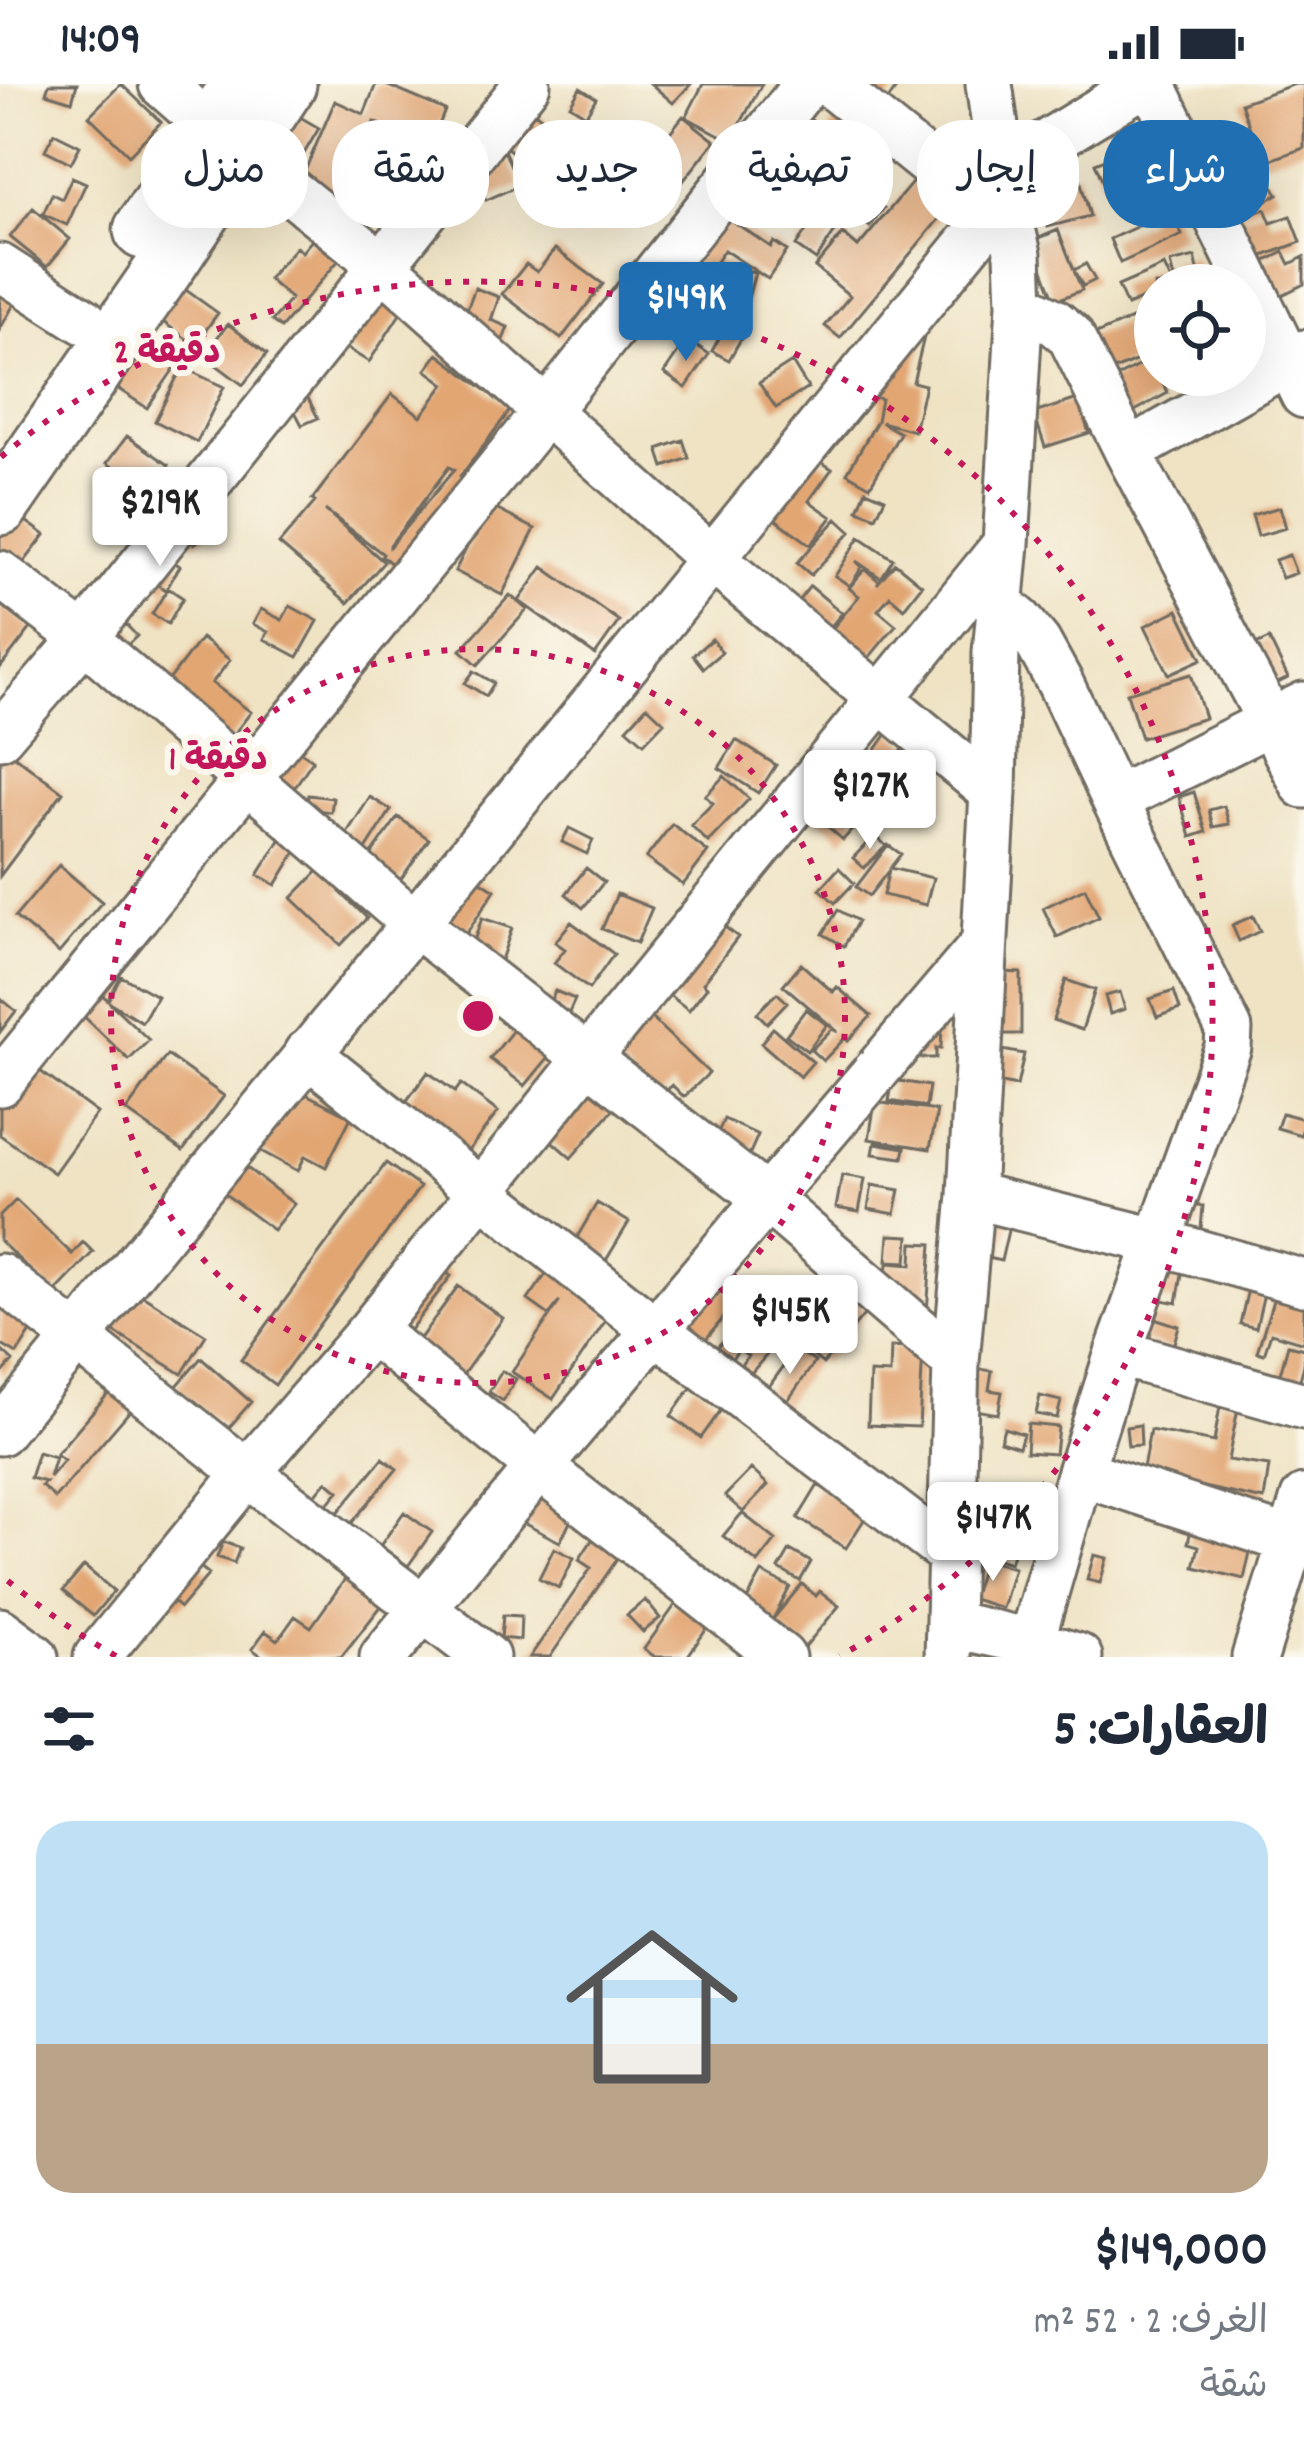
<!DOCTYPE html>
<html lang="ar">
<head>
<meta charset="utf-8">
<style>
  :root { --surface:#fff; --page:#f6f6f7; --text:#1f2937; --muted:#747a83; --line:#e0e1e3; --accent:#1f6fb2 }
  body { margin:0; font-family:Dekko,"Playpen Sans Arabic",sans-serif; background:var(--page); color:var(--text); direction:rtl; height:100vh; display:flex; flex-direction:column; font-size:45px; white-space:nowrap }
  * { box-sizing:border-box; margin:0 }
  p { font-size:39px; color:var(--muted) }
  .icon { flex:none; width:66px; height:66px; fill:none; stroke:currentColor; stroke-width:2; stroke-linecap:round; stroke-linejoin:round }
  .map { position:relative; height:1573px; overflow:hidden; direction:ltr }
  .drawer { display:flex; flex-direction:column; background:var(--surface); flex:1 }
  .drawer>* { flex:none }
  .top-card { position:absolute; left:36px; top:36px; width:1233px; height:108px; direction:rtl; display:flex; gap:24px }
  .tools { position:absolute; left:1134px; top:180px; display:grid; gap:24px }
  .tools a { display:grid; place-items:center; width:132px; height:132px; border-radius:50%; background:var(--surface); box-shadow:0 12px 48px #0002; font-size:60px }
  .price { position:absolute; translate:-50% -102px; padding:0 27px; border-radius:12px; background:#fff; color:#222; font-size:39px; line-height:78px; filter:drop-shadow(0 3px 6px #0008) }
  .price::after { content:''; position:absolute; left:50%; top:72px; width:36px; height:27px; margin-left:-18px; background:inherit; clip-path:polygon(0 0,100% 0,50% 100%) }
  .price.selected { background:var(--accent); color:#fff }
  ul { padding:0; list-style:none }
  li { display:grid; align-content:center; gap:24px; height:636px; padding:0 36px }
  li+li { border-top:3px solid var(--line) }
  li span { display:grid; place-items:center; height:372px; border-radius:36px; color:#555 }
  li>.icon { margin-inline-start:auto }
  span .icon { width:216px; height:216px; fill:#fffc; stroke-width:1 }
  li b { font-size:51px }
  h2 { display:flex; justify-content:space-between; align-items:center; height:144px; padding:0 36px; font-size:51px }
  .tag { padding:0 42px; border-radius:48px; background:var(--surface); box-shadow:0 12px 48px #0002; font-size:42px; line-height:108px }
  .tag.selected { background:var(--accent); color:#fff }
  .status { display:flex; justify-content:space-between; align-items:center; height:84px; padding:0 60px; background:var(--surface); direction:ltr }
  .status svg { height:33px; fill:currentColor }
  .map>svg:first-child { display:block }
  .building { fill:#e2a673; fill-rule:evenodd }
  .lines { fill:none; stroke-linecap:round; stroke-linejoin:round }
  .minor-casing { stroke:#706b61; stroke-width:51 }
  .major-casing { stroke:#706b61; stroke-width:63 }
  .minor { stroke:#fff; stroke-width:45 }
  .major { stroke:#fff; stroke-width:57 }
  .ring { fill:none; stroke:#c2185b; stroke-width:6; stroke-dasharray:6 12 }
  .centre { fill:#c2185b; stroke:#fbf7ec; stroke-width:6 }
  .ring-label { font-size:36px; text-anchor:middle; font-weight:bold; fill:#c2185b; stroke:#fbf7ec; stroke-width:12; stroke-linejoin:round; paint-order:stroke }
</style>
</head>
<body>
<div class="status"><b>14:09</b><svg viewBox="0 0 49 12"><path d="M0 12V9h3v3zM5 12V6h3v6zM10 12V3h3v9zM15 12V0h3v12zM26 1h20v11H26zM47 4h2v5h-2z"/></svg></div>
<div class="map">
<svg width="1304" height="1573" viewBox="0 0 1304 1573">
  <rect width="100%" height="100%" fill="#fbf7ec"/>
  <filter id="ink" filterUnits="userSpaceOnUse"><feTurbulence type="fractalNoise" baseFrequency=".00833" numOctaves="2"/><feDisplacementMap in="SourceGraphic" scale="24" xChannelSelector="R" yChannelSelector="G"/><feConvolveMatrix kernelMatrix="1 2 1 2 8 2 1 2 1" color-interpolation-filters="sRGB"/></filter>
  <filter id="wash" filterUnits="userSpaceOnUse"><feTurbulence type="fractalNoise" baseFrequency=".004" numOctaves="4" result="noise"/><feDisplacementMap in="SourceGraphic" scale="48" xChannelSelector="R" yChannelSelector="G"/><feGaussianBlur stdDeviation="2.7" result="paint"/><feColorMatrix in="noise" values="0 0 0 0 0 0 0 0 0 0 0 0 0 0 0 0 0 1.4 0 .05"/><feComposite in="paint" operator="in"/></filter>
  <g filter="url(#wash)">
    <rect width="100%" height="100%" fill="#efe3c4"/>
    <g id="blocks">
      <path class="building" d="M49 0H77L72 17 46 9Z
        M121 0 161 38 129 71 89 32Z
        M376 0H384L445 26 431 61 374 38 339 120 298 103 335 17 364 30Z
        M651 0H691L673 19Z
        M703 0H762L731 57 686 33Z
        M857 0H899L886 19Z
        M1295 0H1304V64L1262 79 1241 19Z
        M580 4 596 14 586 31 570 21Z
        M516 13 586 69 558 105 500 58 520 101 486 116 464 67Z
        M276 19 319 44 302 73 288 65 280 79 251 62Z
        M683 32 715 57 661 125 643 112 666 82 652 71Z
        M806 32 815 39 743 133 714 112Z
        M834 38 851 46 833 83 815 75Z
        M54 49 80 62 71 79 45 66Z
        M1141 61 1161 109 1115 128 1095 79Z
        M1078 88 1090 132 1048 143 1037 99Z
        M1267 92 1278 110 1238 133 1228 115Z
        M72 93 86 99 67 141 43 130 52 110 62 115Z
        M916 94 950 122 840 254 825 242 850 212 815 183 843 150 858 163Z
        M853 101 884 124 870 143 838 119Z
        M558 109 588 127 578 144 548 126Z
        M1165 114 1182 151 1120 179 1110 155 1149 137 1143 124Z
        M33 124 70 155 47 183 10 153Z
        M1265 125 1271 139 1291 132 1301 158 1239 181 1224 140Z
        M819 127 840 140 816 176 796 162Z
        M722 130 771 163 774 158 787 167 768 195 724 166 709 188 692 177Z
        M1058 146 1074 186 1086 180 1095 196 1083 202 1074 187 1082 206 1055 217 1032 157Z
        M312 156 338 177 281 244 272 237 291 215 268 195 296 163 302 168Z
        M555 165 603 200 561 255 502 210 526 180 537 188Z
        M1284 168 1290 180 1304 173V200L1260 222 1244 188Z
        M1195 173 1199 190 1174 195 1170 179Z
        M716 178 755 189 745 225 706 214Z
        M1164 182 1173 201H1155V210L1127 222 1118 202Z
        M165 191 218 229 195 261 142 223Z
        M362 201 402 227 369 278 343 262Z
        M0 203 18 213 0 245Z
        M475 204 499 213 491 236 508 243 501 261 459 246Z
        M1136 233 1152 270 1098 293 1082 256Z
        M729 236 746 246 729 276 712 267Z
        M228 240 267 270 243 301 203 271Z
        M890 245 924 253 913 298 925 301 914 347 881 338 900 349 870 402 847 389 877 337 881 315 862 310Z
        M138 247 180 276 147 324 105 296Z
        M687 255 709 270 686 304 664 289Z
        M438 270 511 325 460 393 476 407 405 491 382 472 383 470 325 426 384 478 348 519 279 460 315 418 312 416 392 310 421 332 445 300 426 286ZM449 383 454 386 390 462V461Z
        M1149 276 1155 291H1158L1168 309 1120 335 1102 301Z
        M792 278 808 304 776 324 759 299Z
        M182 283 224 303 197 358 155 337Z
        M307 312 318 334 302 341 291 320Z
        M1078 315 1089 349 1045 363 1034 329Z
        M127 352 169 381 149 409 107 379Z
        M683 356 689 374 664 383 658 365Z
        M818 376 832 385 809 417 832 433 811 461 760 424Z
        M866 406 885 414 876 433 858 426Z
        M488 421 535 445 502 511 455 487Z
        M7 423 45 451 15 490 0 479V432Z
        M1280 423 1286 444 1258 452 1252 431Z
        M198 426 213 447 194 460 179 439Z
        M837 435 851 448 811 491 797 479Z
        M860 453 893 475 881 494 856 477 862 483 850 502 835 492Z
        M147 461 180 482 166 506 146 494Z
        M1289 471 1296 489 1282 494 1275 476Z
        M895 479 922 501 904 524 890 512 878 526 896 541 863 581 827 551 859 512 849 504 865 485 879 497 877 500Z
        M543 483 619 537 595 571 519 517Z
        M810 502 842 529 828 546 796 520Z
        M168 504 183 514 168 540 152 530Z
        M510 511 527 526 478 581 461 566Z
        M105 519 137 552 117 571Z
        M0 520 31 544 0 584Z
        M290 522 318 537 298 573 264 555 268 548 253 540 261 525 282 536Z
        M1178 526 1202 575 1169 590 1145 542Z
        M201 554 230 576 212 599 251 628 228 658 160 608Z
        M712 555 722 568 703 584 693 571Z
        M1269 555 1288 594 1257 609 1239 569Z
        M474 587 494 599 486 612 465 599Z
        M1191 590 1205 634 1141 654 1127 609Z
        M647 622 664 638 644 659 627 644Z
        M889 647 907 660 881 696 864 683Z
        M273 649 313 676 290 710 250 683Z
        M736 656 776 681 758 709 719 684Z
        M0 661 63 708 0 792Z
        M905 663 920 671 898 709 883 700Z
        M808 691 859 738 843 756 791 710Z
        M724 692 749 715 708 758 691 741 713 719 705 712Z
        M1194 708 1206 748 1191 753 1179 713Z
        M308 711 333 714 331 728 307 725Z
        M370 713 391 726 362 772 341 758Z
        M1224 722 1229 740 1213 743 1209 726Z
        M398 733 429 755 398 799 367 777Z
        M672 740 708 768 683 801 646 774Z
        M569 744 593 756 587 770 562 758Z
        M875 751 886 762 864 784 853 774Z
        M282 753 299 763 276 801 258 791Z
        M888 761 901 770 890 784 933 794 926 821 883 811 889 786 869 812 856 803Z
        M455 780 495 806 464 853 424 827Z
        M59 781 102 818 59 869 15 833Z
        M323 782 345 802 340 808 367 834 341 861 292 814Z
        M586 784 604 798 583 824 566 810Z
        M839 784 854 799 835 819 820 805Z
        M1085 804 1099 833 1057 853 1043 824Z
        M617 810 652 824 637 859 602 845Z
        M699 823 738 853 703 899 707 903 689 926 650 897Z
        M838 826 858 837 844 862 823 850Z
        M1253 832 1260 847 1239 857 1232 841Z
        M482 834 512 844 500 879 470 868Z
        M571 838 614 870 589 905 554 879 565 865 555 858Z
        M801 880 833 908 837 903 871 932 848 957 845 954 823 977 811 966 832 945 838 948 783 901Z
        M1003 888 1021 889V950H971Z
        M121 892 157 912 142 938 109 918 149 956 129 976 70 919 89 899 108 916Z
        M1066 896 1095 906 1082 946 1053 936Z
        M555 907 575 915 568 931 548 922Z
        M1174 907 1180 925 1157 933 1150 915Z
        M1120 908 1125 925 1110 930 1105 912Z
        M777 909 787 918 767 939 757 929Z
        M0 914 16 927 0 948Z
        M806 925 827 941 807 967 786 951Z
        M647 930 709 989 684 1013 672 1001 657 1017 608 970Z
        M517 941 552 969 525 1002 490 975Z
        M942 942 941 964H936V974H891Z
        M773 944 813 978 800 993 761 959Z
        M1002 966 1024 970 1017 1002 996 998Z
        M167 971 224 1012 183 1067 126 1027Z
        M21 973 97 1029 54 1089 0 1051V1002Z
        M578 987 618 1020 571 1074 532 1040Z
        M428 988 455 1008 461 1000 498 1028 462 1075 399 1027Z
        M893 996 929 1002 926 1023 889 1017Z
        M290 1002 351 1033 326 1083 305 1072 298 1087 257 1065Z
        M875 1018 937 1027 930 1065 869 1055Z
        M1282 1029 1304 1035 1301 1051 1277 1044Z
        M724 1035 758 1051 746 1078 712 1062Z
        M875 1059 905 1064 903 1074 873 1070Z
        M238 1077 294 1120 273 1146 217 1104Z
        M386 1079 420 1103 275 1301 241 1276Z
        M842 1091 865 1095 859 1128 836 1124Z
        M872 1101 900 1106 895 1130 868 1125Z
        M16 1116 72 1170 83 1158 93 1168 54 1209 0 1157V1132Z
        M597 1119 629 1138 605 1178 573 1160Z
        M970 1119 1012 1129 1001 1177 959 1168Z
        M1171 1120 1203 1122 1201 1145 1169 1143Z
        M889 1151 909 1152 907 1178 887 1177Z
        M913 1159 932 1160 927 1228 911 1226 912 1208 886 1206 888 1179 912 1181Z
        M420 1169 451 1192 410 1246 380 1223Z
        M1160 1179 1183 1184 1177 1219 1153 1214Z
        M551 1183 610 1230 553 1315 512 1288 560 1217 549 1231 528 1216Z
        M110 1191 206 1251 182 1290 85 1230Z
        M716 1197 739 1215 702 1260 678 1242Z
        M1278 1200 1304 1208V1259L1271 1249 1264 1270 1257 1268Z
        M840 1201 869 1225 823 1280 794 1256Z
        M458 1202 503 1234 462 1292 416 1260Z
        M1248 1205 1264 1209 1256 1244 1240 1240Z
        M0 1218 36 1240 17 1270 0 1260Z
        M750 1226 782 1253 746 1295 736 1287 748 1272 740 1265 725 1282 711 1270Z
        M1151 1233 1179 1242 1172 1266 1143 1256Z
        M1288 1261 1304 1265V1281L1298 1303 1278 1297Z
        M891 1263 923 1265 919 1343 868 1341 870 1289 890 1290Z
        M0 1265 13 1277 0 1292Z
        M796 1265 815 1278 784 1322 765 1308Z
        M201 1274 251 1318 227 1346 176 1303Z
        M954 1281 992 1287 989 1306 1002 1308 998 1330 947 1321Z
        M502 1287 516 1295 503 1317 489 1308Z
        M693 1301 724 1322 701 1354 671 1332Z
        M114 1303 135 1321 55 1414 41 1402 45 1398 30 1394 38 1368 55 1373 49 1393 64 1376 56 1370Z
        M1040 1312 1061 1317 1057 1334 1036 1330Z
        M1221 1316 1239 1319 1228 1376 1269 1382 1264 1416 1142 1390 1150 1346 1214 1358Z
        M1028 1340 1058 1343 1055 1370 1026 1368Z
        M1140 1341 1141 1361 1128 1362 1126 1343Z
        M1004 1344 1023 1350 1019 1363 1000 1357Z
        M383 1374 397 1385 349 1442 336 1431Z
        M751 1385 768 1401 743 1428 725 1412Z
        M327 1397 339 1407 323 1426 311 1416Z
        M518 1397 576 1426 560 1458 521 1438 488 1482 468 1467Z
        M818 1401 867 1431 846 1464 798 1434Z
        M1021 1410 1035 1413 1028 1446 1005 1441 1009 1426 1017 1428Z
        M404 1428 432 1448 408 1482 380 1462Z
        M742 1429 776 1456 758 1479 723 1452Z
        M1194 1432 1255 1446 1244 1495 1194 1483 1199 1462 1188 1459Z
        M974 1434 994 1438 987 1472 966 1467Z
        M1002 1441 1020 1447 1010 1479 991 1473Z
        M594 1453 620 1471 550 1573H530L591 1484 579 1476Z
        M223 1458 240 1464 234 1479 217 1473Z
        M554 1464 574 1474 559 1504 539 1494Z
        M790 1466 811 1478 800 1497 779 1485Z
        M1094 1471 1107 1474 1100 1499 1087 1496Z
        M188 1473 209 1490 180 1524 159 1507Z
        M984 1475 1014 1484 1002 1524 972 1515Z
        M84 1482 114 1507 93 1532 63 1507Z
        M353 1484 390 1511 341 1573H263L252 1565 265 1547 278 1556 295 1532 311 1543Z
        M762 1489 790 1503 773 1535 802 1500 816 1512 820 1507 839 1522 804 1564 772 1537 743 1523Z
        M683 1510 715 1533 687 1573H655L644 1565Z
        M645 1516 660 1534 643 1548 627 1531Z
        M503 1531 521 1532 520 1556 501 1554Z"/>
    </g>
  </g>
  <g filter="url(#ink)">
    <use href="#blocks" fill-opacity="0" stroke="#706b61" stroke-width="3"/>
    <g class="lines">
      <defs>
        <path id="minor" d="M162 0 211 43 383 182 713 476 993 708
          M830 0 992 131
          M1152 0 1304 311
          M1001 87 1143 0
          M0 183 84 237
          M1020 220 1054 238 1070 251 1128 368 1304 701
          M1128 368 1304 269
          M0 490 84 554 413 838 766 1114 956 1278
          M1000 520 1020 537 1038 559 1060 599 1115 716 1229 945 1228 963 1118 1269 1080 1388 1031 1558V1573
          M0 652 84 554 527 0
          M1115 716 1304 621
          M307 969 655 1246 952 1472
          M0 999 547 326 807 0
          M971 1111 1156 1157 1304 1199
          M0 1193 247 1389 486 1573
          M371 1246 539 1383 782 1573
          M1118 1269 1304 1322
          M0 1348C328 940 663 538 992 131L1006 119
          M1080 1388 1304 1461
          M950 1540 1031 1558 1079 1573
          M0 1547 35 1573
          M97 1573 247 1389 371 1246 587 975 1006 460
          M383 1573 539 1383 984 860
          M948 1573 956 1278 971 1111 993 708 996 568 1006 460 1020 220 1018 170 1006 119 989 0
          M1255 1573 1304 1414"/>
        <path id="major" d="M143 146 241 0
          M0 422 170 176 287 0"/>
      </defs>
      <use href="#minor" class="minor-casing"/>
      <use href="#major" class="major-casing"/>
      <use href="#minor" class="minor"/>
      <use href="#major" class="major"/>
    </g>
  </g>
  <g class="ring">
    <circle cx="478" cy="932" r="367"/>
    <path d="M116 1572A735 735 0 0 1 1 1491M1 373A735 735 0 1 1 840 1572"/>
  </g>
  <circle cx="478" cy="932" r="18" class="centre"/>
  <g class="ring-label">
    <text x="167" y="278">2 دقيقة</text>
    <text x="218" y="685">1 دقيقة</text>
  </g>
</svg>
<div class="tools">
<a><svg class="icon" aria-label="locate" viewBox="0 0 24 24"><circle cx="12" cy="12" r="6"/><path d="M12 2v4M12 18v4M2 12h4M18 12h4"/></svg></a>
</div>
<b class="price selected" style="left:686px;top:280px">$149K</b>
<b class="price" style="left:160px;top:485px">$219K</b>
<b class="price" style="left:870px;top:768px">$127K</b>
<b class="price" style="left:790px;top:1293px">$145K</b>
<b class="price" style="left:993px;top:1500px">$147K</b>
<div class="top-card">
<a class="tag selected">شراء</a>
<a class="tag">إيجار</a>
<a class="tag">تصفية</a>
<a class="tag">جديد</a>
<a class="tag">شقة</a>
<a class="tag">منزل</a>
</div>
</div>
<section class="drawer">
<h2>العقارات: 5<svg class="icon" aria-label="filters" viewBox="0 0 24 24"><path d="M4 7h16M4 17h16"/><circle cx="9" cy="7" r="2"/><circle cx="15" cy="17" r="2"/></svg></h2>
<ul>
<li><span style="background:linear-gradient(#bfe0f5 60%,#b9a48a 0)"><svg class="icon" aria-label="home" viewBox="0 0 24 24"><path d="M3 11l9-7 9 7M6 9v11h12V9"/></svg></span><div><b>$149,000</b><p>الغرف: 2 · 52 m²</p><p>شقة</p></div></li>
</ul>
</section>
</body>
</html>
